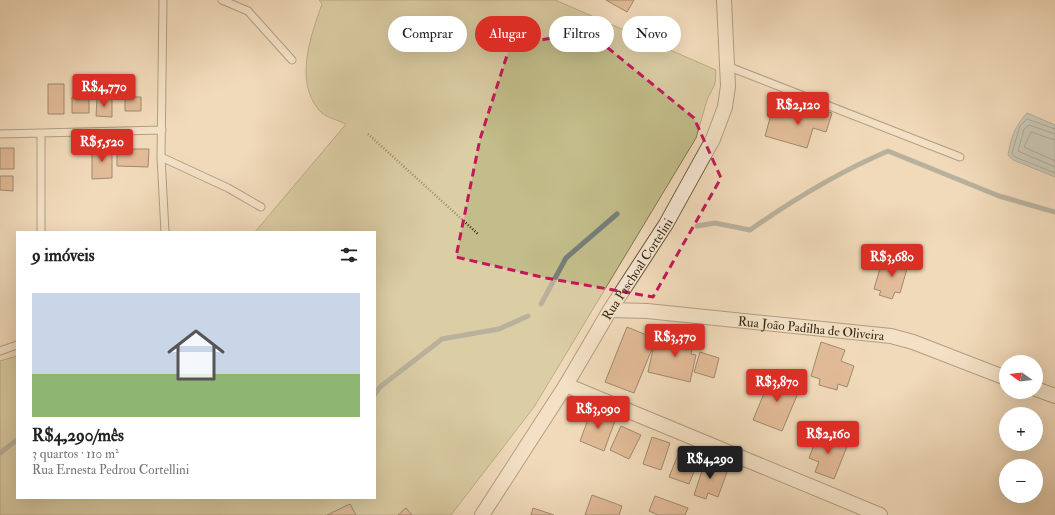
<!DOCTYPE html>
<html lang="pt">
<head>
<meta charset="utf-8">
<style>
  :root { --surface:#fff; --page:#f6f6f6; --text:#222; --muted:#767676; --line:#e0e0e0; --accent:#d93025 }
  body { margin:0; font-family:"IM FELL Double Pica",serif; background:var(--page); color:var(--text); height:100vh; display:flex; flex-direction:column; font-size:15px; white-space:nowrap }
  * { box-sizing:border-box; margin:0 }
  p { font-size:13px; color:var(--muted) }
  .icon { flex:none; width:22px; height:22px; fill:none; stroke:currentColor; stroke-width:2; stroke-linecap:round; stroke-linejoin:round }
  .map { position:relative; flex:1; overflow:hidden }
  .drawer { position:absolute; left:16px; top:231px; width:360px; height:268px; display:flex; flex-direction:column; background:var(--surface); border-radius:0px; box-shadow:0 4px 16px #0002 }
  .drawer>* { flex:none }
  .top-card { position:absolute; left:388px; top:16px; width:380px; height:36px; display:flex; gap:8px }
  .needle { width:26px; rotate:284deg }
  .buttons { position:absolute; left:999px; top:355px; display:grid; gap:8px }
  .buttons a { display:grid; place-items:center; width:44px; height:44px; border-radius:50%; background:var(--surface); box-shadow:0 4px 16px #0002; font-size:20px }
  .price { position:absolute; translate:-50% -34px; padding:0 9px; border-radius:4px; background:var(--accent); color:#fff; font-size:13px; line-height:26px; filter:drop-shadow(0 1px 2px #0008) }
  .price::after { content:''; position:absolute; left:50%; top:24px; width:12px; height:9px; margin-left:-6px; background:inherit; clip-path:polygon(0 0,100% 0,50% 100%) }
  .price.current { background:#222; color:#fff }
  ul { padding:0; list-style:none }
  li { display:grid; align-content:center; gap:8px; height:212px; padding:0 16px }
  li+li { border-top:1px solid var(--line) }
  li span { display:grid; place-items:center; height:124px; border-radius:0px; color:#555 }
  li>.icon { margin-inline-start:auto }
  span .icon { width:72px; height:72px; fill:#fffc; stroke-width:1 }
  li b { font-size:17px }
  h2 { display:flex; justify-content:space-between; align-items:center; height:48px; padding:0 16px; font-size:17px }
  .pill { padding:0 14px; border-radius:18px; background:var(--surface); box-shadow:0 4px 16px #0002; font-size:14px; line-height:36px }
  .pill.current { background:var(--accent); color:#fff }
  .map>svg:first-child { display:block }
  .green { fill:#c2bd8a; stroke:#7d7451 }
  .water { fill:#9fb8b9; stroke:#767f79 }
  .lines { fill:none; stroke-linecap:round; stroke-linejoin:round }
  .shore { stroke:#6c7168; stroke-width:1 }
  .stream { stroke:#767f79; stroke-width:5 }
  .building { fill:#d1946f; stroke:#382a18 }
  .lane-casing { stroke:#665640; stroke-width:9 }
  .street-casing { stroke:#665640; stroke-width:16 }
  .path { stroke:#382a18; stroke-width:2.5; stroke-dasharray:1 2; stroke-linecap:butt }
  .lane { stroke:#f6e7d2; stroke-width:7 }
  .street { stroke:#f6e7d2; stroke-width:14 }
  .marked { fill:none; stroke:#c2185b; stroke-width:3; stroke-dasharray:8 5; stroke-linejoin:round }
  .labels { text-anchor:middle; stroke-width:3; stroke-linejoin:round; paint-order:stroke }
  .street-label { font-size:13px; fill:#382a18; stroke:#f6e7d2 }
</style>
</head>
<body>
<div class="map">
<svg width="1055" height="515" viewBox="0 0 1055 515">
  <rect width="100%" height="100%" fill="#f1daba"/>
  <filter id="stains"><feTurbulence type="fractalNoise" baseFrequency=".005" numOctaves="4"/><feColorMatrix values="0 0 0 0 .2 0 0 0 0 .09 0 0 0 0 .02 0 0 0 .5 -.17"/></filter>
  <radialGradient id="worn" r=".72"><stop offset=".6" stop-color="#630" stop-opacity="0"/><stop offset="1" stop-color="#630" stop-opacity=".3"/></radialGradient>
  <path class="green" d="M319 0H555L716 70 715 84 707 100 696 138 534 407 451 515H0V361L17 356V498H375V232H255L346 124C338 120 324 117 319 110 294 81 311 35 322 4Z"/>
  <path class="water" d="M1027 113 1055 125V177L1013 160 1008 155C1011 138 1015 126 1027 113Z"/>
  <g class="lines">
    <path class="shore" d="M1055 129 1027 119 1020 126 1012 153 1015 157 1055 173
      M1055 134 1029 125 1024 129 1018 151 1055 167
      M1055 140 1031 132 1024 147 1055 161"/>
    <path class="stream" d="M697 226 715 223 750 230C794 199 839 172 888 151L999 196 1055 212
      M541 304 566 258 617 214
      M375 394 380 387 442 339 499 329 528 316
      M0 453 17 440"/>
  </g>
  <path class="building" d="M606 0H634L627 12Z
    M48 84H64V114H48Z
    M72 97H89V113H72Z
    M125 97H141V111H125Z
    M97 98 112 99V117L96 116Z
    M803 104 832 113 826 132 813 128 807 148 765 136 772 111 798 119Z
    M92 147H112V178L92 179Z
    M0 148H14V169H0Z
    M117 149H149L148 167 117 166Z
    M0 176H13V191L0 190Z
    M894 258 909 262 900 293 895 292 892 299 879 295 881 291 874 289 881 265 891 267Z
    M627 327 656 339 634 393 605 382Z
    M678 327 696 332 691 354 696 355 690 382 648 372 654 345 673 350Z
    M821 342 845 350 841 361 854 366 847 387 838 384 837 390 819 385 820 379 811 376Z
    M700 352 719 358 714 378 694 372Z
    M772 374 801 386 782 431 753 420Z
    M592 409 616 418 604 451 580 441Z
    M621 426 641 435 629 459 610 450Z
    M819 432 848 444 834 479 815 472 819 462 809 458Z
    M652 437 670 443 661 470 643 464Z
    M680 450 700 457 689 484 669 477Z
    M706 459 717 462 715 467 727 472 718 497 708 493 706 499 694 495Z
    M592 495 622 506 619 515H585Z
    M655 496 688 508 685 515H658L649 511Z
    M350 504 356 515H327Z
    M406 508 412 515H398Z
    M533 508 554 515H531Z"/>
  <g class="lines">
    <defs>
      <path id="lane" d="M163 0 161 157 165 232
        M222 0 248 11 292 60
        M727 66 960 157
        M0 134 162 130
        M41 134V232
        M161 157 228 188 261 207
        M0 351 17 345"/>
      <g id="street">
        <path id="s1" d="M610 310 647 311 891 336 913 342 1006 378"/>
        <path d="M566 385 880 515"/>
        <path d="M1036 389 1055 396"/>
        <path id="s2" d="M482 515 566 385 610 310 666 224 713 139 725 107 728 86 724 0"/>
      </g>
    </defs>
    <use href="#lane" class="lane-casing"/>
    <use href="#street" class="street-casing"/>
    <path class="path" d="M368 134 478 234"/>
    <use href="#lane" class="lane"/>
    <use href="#street" class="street"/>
  </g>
  <path d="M0 0H1055V515H0ZM587 31 694 118 721 178 653 297 546 278 456 257 480 139 510 46Z" fill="#f1daba" fill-opacity=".55" fill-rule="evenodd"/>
  <path class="marked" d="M587 31 694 118 721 178 653 297 546 278 456 257 480 139 510 46Z"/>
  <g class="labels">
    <g class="street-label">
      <text dy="5" stroke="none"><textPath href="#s2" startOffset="291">Rua Paschoal Cortelini</textPath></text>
      <text dy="5" stroke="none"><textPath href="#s1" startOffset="202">Rua João Padilha de Oliveira</textPath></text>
    </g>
  </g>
  <rect width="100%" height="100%" filter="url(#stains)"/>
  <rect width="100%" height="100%" fill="url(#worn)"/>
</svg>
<div class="buttons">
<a><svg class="needle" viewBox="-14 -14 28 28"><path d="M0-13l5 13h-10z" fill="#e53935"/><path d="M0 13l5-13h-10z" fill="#767676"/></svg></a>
<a>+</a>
<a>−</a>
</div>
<b class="price" style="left:104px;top:108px">R$4,770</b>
<b class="price" style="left:798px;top:126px">R$2,120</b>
<b class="price" style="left:102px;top:163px">R$5,520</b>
<b class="price" style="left:892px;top:278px">R$3,680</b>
<b class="price" style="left:675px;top:358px">R$3,370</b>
<b class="price" style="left:777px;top:403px">R$3,870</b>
<b class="price" style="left:598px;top:430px">R$3,090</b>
<b class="price" style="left:828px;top:455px">R$2,160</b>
<b class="price current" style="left:710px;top:480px">R$4,290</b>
<div class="top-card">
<a class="pill">Comprar</a>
<a class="pill current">Alugar</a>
<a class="pill">Filtros</a>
<a class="pill">Novo</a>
</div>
<section class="drawer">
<h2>9 imóveis<svg class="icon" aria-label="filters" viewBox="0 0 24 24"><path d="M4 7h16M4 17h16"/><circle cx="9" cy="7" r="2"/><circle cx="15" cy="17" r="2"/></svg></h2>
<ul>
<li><span style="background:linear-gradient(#c9d6e8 65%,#8fb573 0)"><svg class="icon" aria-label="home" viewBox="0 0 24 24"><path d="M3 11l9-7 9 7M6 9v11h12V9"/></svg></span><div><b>R$4,290/mês</b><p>3 quartos · 110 m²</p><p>Rua Ernesta Pedrou Cortellini</p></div></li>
</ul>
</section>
</div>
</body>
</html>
